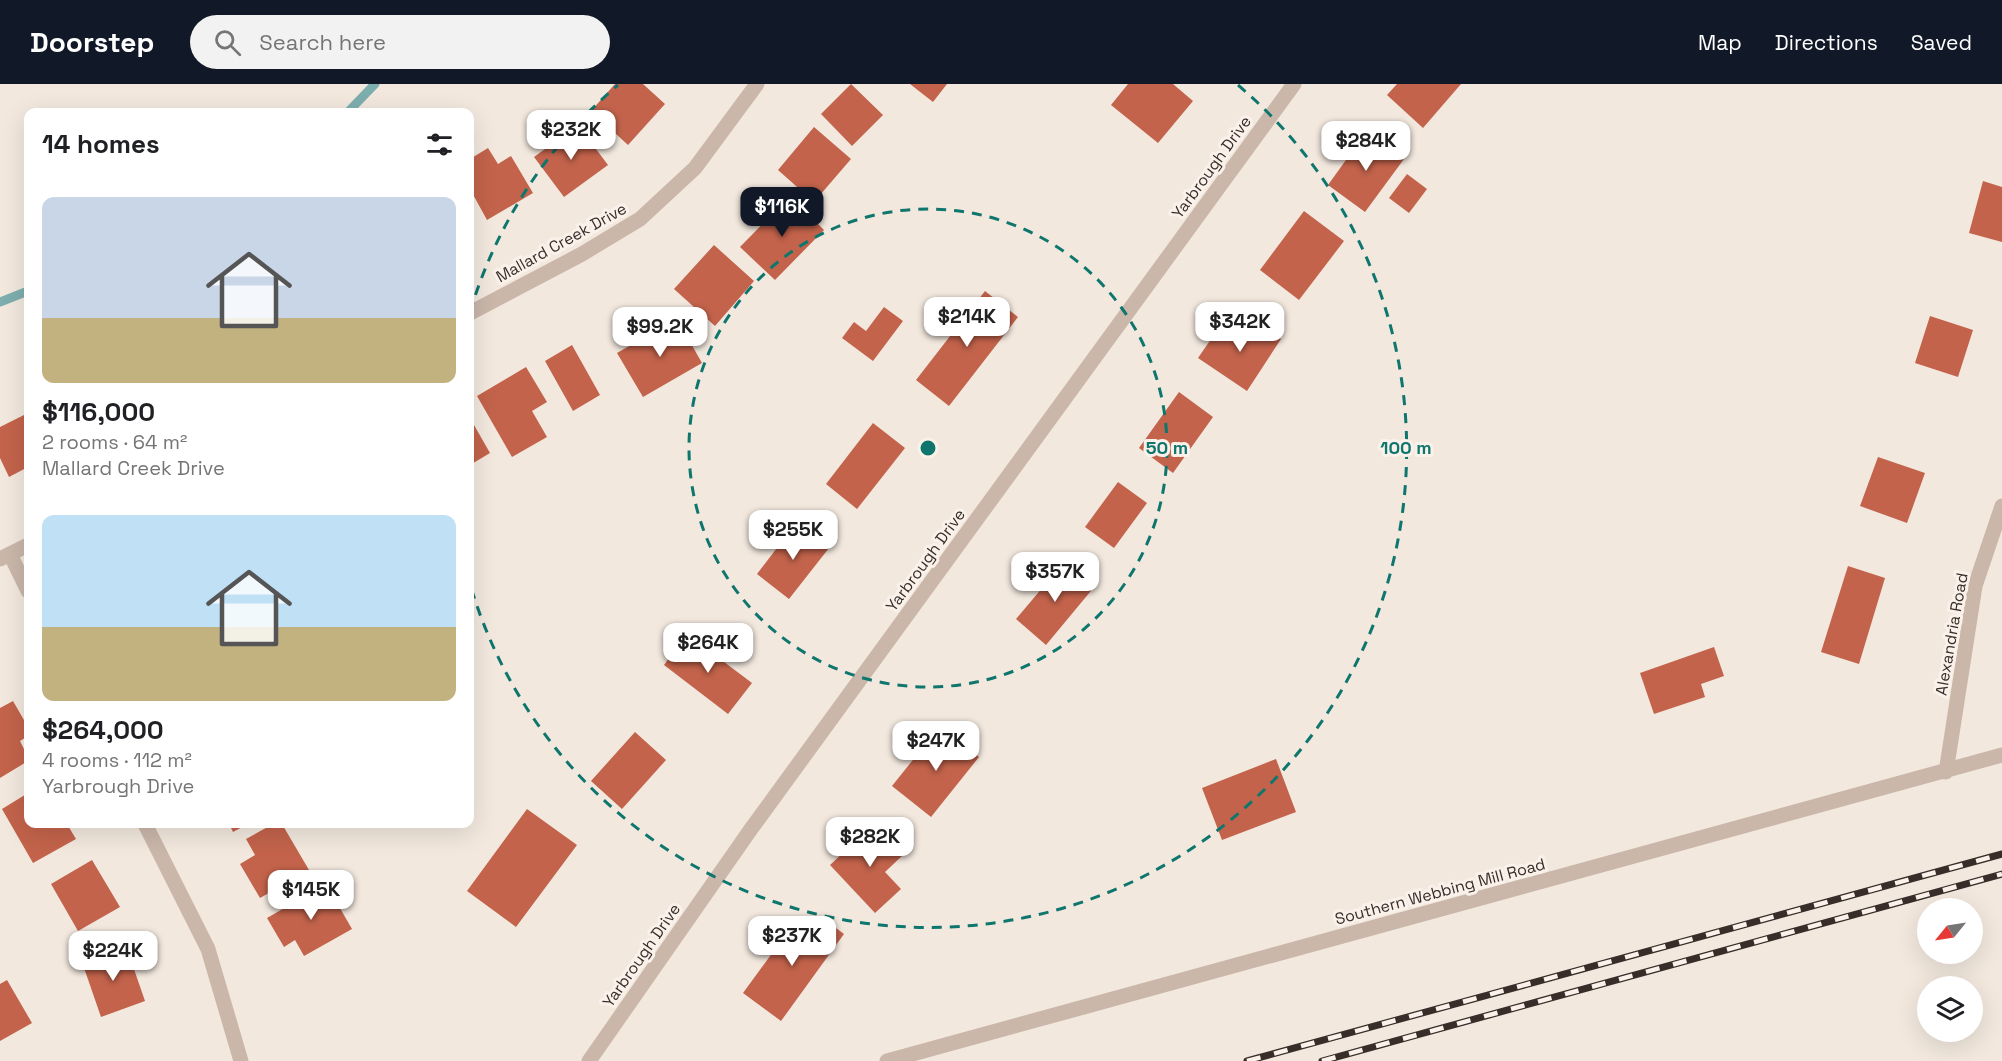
<!DOCTYPE html>
<html lang="en">
<head>
<meta charset="utf-8">
<style>
  :root { --surface:#fff; --page:#f2f2f2; --text:#202124; --muted:#757577; --accent:#111827 }
  body { margin:0; font-family:"Space Grotesk",sans-serif; background:var(--page); color:var(--text); height:100vh; display:flex; flex-direction:column; font-size:22px; white-space:nowrap }
  * { box-sizing:border-box; margin:0 }
  p { font-size:20px; color:var(--muted) }
  .icon { flex:none; width:33px; height:33px; fill:none; stroke:currentColor; stroke-width:2; stroke-linecap:round; stroke-linejoin:round }
  .map { position:relative; flex:1; overflow:hidden }
  .sheet { position:absolute; left:24px; top:24px; width:450px; height:720px; display:flex; flex-direction:column; background:var(--surface); border-radius:12px; box-shadow:0 6px 24px #0002 }
  .sheet>* { flex:none }
  .needle { width:39px; rotate:240deg }
  .buttons { position:absolute; left:1917px; top:814px; display:grid; gap:12px }
  .buttons a { display:grid; place-items:center; width:66px; height:66px; border-radius:50%; background:var(--surface); box-shadow:0 6px 24px #0002; font-size:30px }
  .price { position:absolute; translate:-50% -51px; padding:0 14px; border-radius:12px; background:#fff; color:#222; font-size:20px; line-height:39px; filter:drop-shadow(0 2px 3px #0008) }
  .price::after { content:''; position:absolute; left:50%; top:36px; width:18px; height:14px; margin-left:-9px; background:inherit; clip-path:polygon(0 0,100% 0,50% 100%) }
  .price.active { background:var(--accent); color:#fff }
  ul { padding:0; list-style:none }
  li { display:grid; align-content:center; gap:12px; height:318px; padding:0 18px }
  li span { display:grid; place-items:center; height:186px; border-radius:12px; color:#555 }
  li>.icon { margin-inline-start:auto }
  span .icon { width:108px; height:108px; fill:#fffc; stroke-width:1 }
  li b { font-size:26px }
  h2 { display:flex; justify-content:space-between; align-items:center; height:72px; padding:0 18px; font-size:26px }
  header { display:flex; align-items:center; gap:36px; box-sizing:border-box; height:84px; padding:0 30px; background:var(--accent); color:#fff }
  header strong { font-size:28px }
  nav { display:flex; gap:33px; margin-inline-start:auto; font-size:21px }
  .search { width:420px; height:54px; background:var(--page); display:flex; align-items:center; gap:15px; box-sizing:border-box; padding:0 21px; border-radius:33px; color:var(--muted); font-size:22px }
  .map>svg:first-child { display:block }
  .lines { fill:none; stroke-linecap:round; stroke-linejoin:round }
  .stream { stroke:#7dafae; stroke-width:9 }
  .building { fill:#c3634b }
  .minor { stroke:#cab7aa; stroke-width:15 }
  .rail-casing { stroke:#382d29; stroke-width:7 }
  .rail { stroke:#faf2ea; stroke-width:4.5; stroke-dasharray:14; stroke-linecap:butt }
  .ring { fill:none; stroke:#0f766e; stroke-width:3; stroke-dasharray:10 8 }
  .labels { text-anchor:middle; stroke-width:6; stroke-linejoin:round; paint-order:stroke }
  .street-label { font-size:16px; fill:#382d29; stroke:#faf2ea }
  .centre { fill:#0f766e; stroke:#faf2ea; stroke-width:3 }
  .ring-label { font-size:18px; text-anchor:middle; font-weight:bold; fill:#0f766e; stroke:#faf2ea; stroke-width:6; stroke-linejoin:round; paint-order:stroke }
</style>
</head>
<body>
<header>
<strong>Doorstep</strong>
<div class="search"><svg class="icon" aria-label="search" viewBox="0 0 24 24"><circle cx="10" cy="10" r="6"/><path d="M15 15l6 6"/></svg>Search here</div>
<nav><a>Map</a><a>Directions</a><a>Saved</a></nav>
</header>
<div class="map">
<svg width="2002" height="977" viewBox="0 0 2002 977">
  <rect width="100%" height="100%" fill="#f2e8de"/>
  <g class="lines">
    <path class="stream" d="M348 28 375 0
      M0 218 28 207"/>
  </g>
  <path class="building" d="M615 0H643L665 20 628 61 591 27Z
    M851 0 883 31 852 62 821 30Z
    M910 0H947L933 18Z
    M1128 0H1173L1193 17 1158 59 1111 21Z
    M1397 0H1461L1423 44 1387 11Z
    M578 41 608 81 564 113 534 73Z
    M814 43 851 75 814 118 778 86Z
    M1366 48 1404 75 1365 128 1328 101Z
    M488 64 498 80 511 72 533 109 487 136 470 105V75Z
    M1407 90 1427 105 1409 129 1389 114Z
    M1983 97 2002 103V158L1969 149Z
    M790 112 824 146 775 196 740 163Z
    M1304 127 1344 157 1299 216 1260 186Z
    M714 161 754 197 715 242 674 205Z
    M985 207 1018 233 949 322 916 296Z
    M884 223 903 237 873 277 842 254 854 238 866 247Z
    M1930 232 1973 246 1958 293 1915 279Z
    M1250 234 1281 255 1247 307 1198 274 1220 242 1236 253Z
    M677 235 702 279 643 313 617 269Z
    M572 261 600 311 573 327 545 277Z
    M526 283 547 318 532 327 547 353 512 373 477 312Z
    M1179 308 1213 333 1173 389 1139 364Z
    M28 329V383L9 393 0 374V343Z
    M470 334 490 369 470 381Z
    M873 339 905 364 857 425 826 400Z
    M1878 373 1925 389 1907 439 1860 422Z
    M1118 398 1147 419 1114 464 1085 443Z
    M796 439 829 464 789 515 757 490Z
    M1065 477 1095 502 1046 561 1016 535Z
    M1848 482 1885 494 1859 580 1821 568Z
    M687 550 752 599 728 630 664 581Z
    M1714 563 1724 592 1701 600 1705 613 1654 630 1640 589Z
    M13 617 28 643V652L20 657 28 673V677L0 694V624Z
    M940 642 979 673 931 733 892 702Z
    M635 648 666 676 622 725 591 697Z
    M1276 675 1296 728 1222 756 1202 704Z
    M28 709V740H67L76 755 33 779 2 725Z
    M527 725 577 761 516 843 467 807Z
    M229 740H248L233 748Z
    M273 740H282L309 786 260 814 240 780 255 771 246 755Z
    M874 740 903 771 885 788 901 805 875 829 830 781Z
    M92 776 120 823 78 847 51 800Z
    M326 800 352 845 304 872 295 856 284 863 267 834Z
    M798 834 819 850 828 838 844 850 781 937 743 909Z
    M126 862 145 917 101 933 82 878Z
    M7 896 32 939 0 957V900Z"/>
  <g class="lines">
    <path class="minor" d="M470 229 582 170 640 135 695 84 757 0
      M10 470 28 507
      M0 475 28 461
      M1946 688 1975 502 2002 422
      M145 740 208 865 241 977
      M589 977 751 745 1294 0
      M887 977 2002 671"/>
    <defs>
      <path id="rail" d="M1247 977 2002 770
        M1322 977 2002 790"/>
    </defs>
    <use href="#rail" class="rail-casing"/>
    <use href="#rail" class="rail"/>
  </g>
  <g class="ring">
    <circle cx="928" cy="364" r="239"/>
    <path d="M470 228A478 478 0 0 1 618 1M1238 1A478 478 0 1 1 470 500"/>
  </g>
  <g class="labels">
    <g class="street-label">
      <text transform="translate(1211 83) rotate(-54)" y="6">Yarbrough Drive</text>
      <text transform="translate(561 158) rotate(-29)" y="6">Mallard Creek Drive</text>
      <text transform="translate(925 476) rotate(-54)" y="6">Yarbrough Drive</text>
      <text transform="translate(1951 550) rotate(-80)" y="6">Alexandria Road</text>
      <text transform="translate(1440 807) rotate(-15)" y="6">Southern Webbing Mill Road</text>
      <text transform="translate(641 871) rotate(-55)" y="6">Yarbrough Drive</text>
    </g>
  </g>
  <circle cx="928" cy="364" r="9" class="centre"/>
  <g class="ring-label">
    <text x="1167" y="370">50 m</text>
    <text x="1406" y="370">100 m</text>
  </g>
</svg>
<div class="buttons">
<a><svg class="needle" viewBox="-14 -14 28 28"><path d="M0-13l5 13h-10z" fill="#e53935"/><path d="M0 13l5-13h-10z" fill="#757577"/></svg></a>
<a><svg class="icon" aria-label="layers" viewBox="0 0 24 24"><path d="M12 4l9 5-9 5-9-5zM3 14l9 5 9-5"/></svg></a>
</div>
<b class="price" style="left:571px;top:77px">$232K</b>
<b class="price" style="left:1366px;top:88px">$284K</b>
<b class="price active" style="left:782px;top:154px">$116K</b>
<b class="price" style="left:967px;top:264px">$214K</b>
<b class="price" style="left:1240px;top:269px">$342K</b>
<b class="price" style="left:660px;top:274px">$99.2K</b>
<b class="price" style="left:793px;top:477px">$255K</b>
<b class="price" style="left:1055px;top:519px">$357K</b>
<b class="price" style="left:708px;top:590px">$264K</b>
<b class="price" style="left:936px;top:688px">$247K</b>
<b class="price" style="left:870px;top:784px">$282K</b>
<b class="price" style="left:311px;top:837px">$145K</b>
<b class="price" style="left:792px;top:883px">$237K</b>
<b class="price" style="left:113px;top:898px">$224K</b>
<section class="sheet">
<h2>14 homes<svg class="icon" aria-label="filters" viewBox="0 0 24 24"><path d="M4 7h16M4 17h16"/><circle cx="9" cy="7" r="2"/><circle cx="15" cy="17" r="2"/></svg></h2>
<ul>
<li><span style="background:linear-gradient(#c9d6e8 65%,#c2b280 0)"><svg class="icon" aria-label="home" viewBox="0 0 24 24"><path d="M3 11l9-7 9 7M6 9v11h12V9"/></svg></span><div><b>$116,000</b><p>2 rooms · 64 m²</p><p>Mallard Creek Drive</p></div></li>
<li><span style="background:linear-gradient(#bfe0f5 60%,#c2b280 0)"><svg class="icon" aria-label="home" viewBox="0 0 24 24"><path d="M3 11l9-7 9 7M6 9v11h12V9"/></svg></span><div><b>$264,000</b><p>4 rooms · 112 m²</p><p>Yarbrough Drive</p></div></li>
</ul>
</section>
</div>
</body>
</html>
